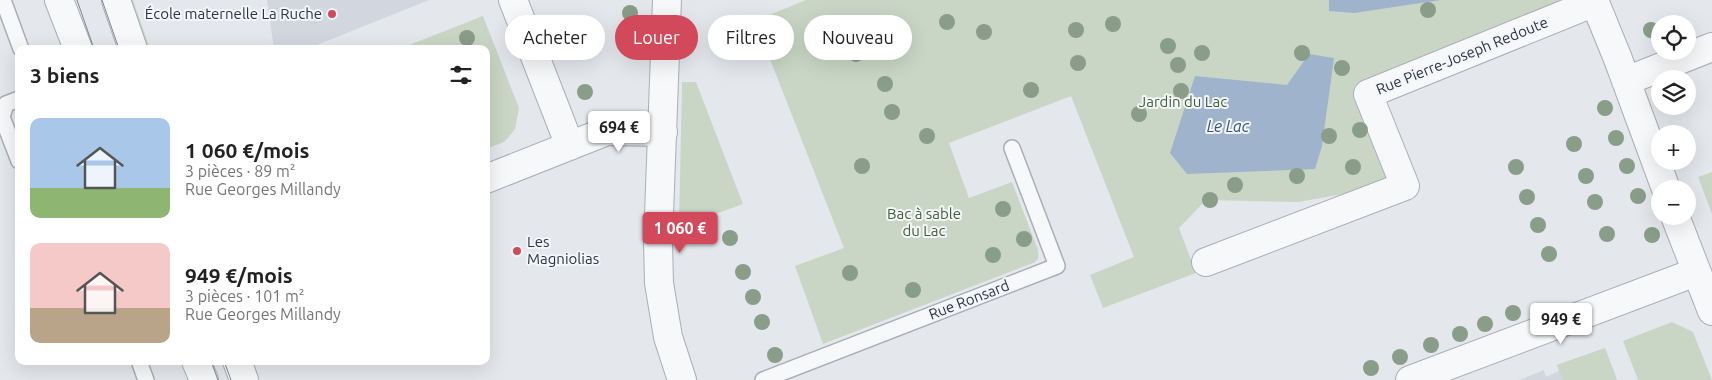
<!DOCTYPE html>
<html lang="fr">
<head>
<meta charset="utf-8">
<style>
  :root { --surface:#fff; --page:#f6f6f6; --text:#222; --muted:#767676; --accent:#d1495b }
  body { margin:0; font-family:Ubuntu,sans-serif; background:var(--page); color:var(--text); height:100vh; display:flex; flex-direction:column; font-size:19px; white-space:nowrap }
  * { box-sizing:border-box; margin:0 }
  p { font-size:16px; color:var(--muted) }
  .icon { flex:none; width:28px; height:28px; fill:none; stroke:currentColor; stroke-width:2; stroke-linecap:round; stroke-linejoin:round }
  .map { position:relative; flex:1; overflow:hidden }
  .details { position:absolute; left:15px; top:45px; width:475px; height:320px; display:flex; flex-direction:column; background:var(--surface); border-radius:10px; box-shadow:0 5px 20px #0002 }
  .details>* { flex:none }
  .guide { position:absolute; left:505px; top:15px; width:475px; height:45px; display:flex; gap:10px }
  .buttons { position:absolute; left:1651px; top:15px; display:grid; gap:10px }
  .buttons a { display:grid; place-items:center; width:45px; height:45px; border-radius:50%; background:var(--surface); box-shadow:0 5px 20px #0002; font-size:25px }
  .price { position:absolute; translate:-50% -42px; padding:0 11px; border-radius:5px; background:#fff; color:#222; font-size:16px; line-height:32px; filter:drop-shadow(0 1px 2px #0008) }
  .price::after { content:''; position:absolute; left:50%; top:30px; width:15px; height:11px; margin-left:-8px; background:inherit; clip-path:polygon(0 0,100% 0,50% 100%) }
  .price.current { background:var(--accent); color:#fff }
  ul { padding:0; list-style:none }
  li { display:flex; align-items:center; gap:15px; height:125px; padding:0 15px }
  li span { display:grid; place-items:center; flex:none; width:140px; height:100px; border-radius:10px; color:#555 }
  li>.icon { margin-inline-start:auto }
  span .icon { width:60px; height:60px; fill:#fffc; stroke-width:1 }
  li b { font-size:21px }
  h2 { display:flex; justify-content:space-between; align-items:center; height:60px; padding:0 15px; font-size:21px }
  .chip { padding:0 18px; border-radius:22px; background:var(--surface); box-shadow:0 5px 20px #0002; font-size:18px; line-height:45px }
  .chip.current { background:var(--accent); color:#fff }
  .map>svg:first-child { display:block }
  .built { fill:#d2d6de }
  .green { fill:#c9d6c5 }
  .water { fill:#9fb4cc }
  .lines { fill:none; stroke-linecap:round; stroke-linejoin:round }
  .service-casing { stroke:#a9aeb7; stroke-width:18 }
  .minor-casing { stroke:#a9aeb7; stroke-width:30 }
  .tertiary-casing { stroke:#a9aeb7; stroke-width:30 }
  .service { stroke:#f7f8fa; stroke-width:15 }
  .minor { stroke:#f7f8fa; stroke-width:28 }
  .tertiary { stroke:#f7f8fa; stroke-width:28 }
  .tram { stroke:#7d8696; stroke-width:1 }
  .tree { fill:#899d89 }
  .poi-dot { fill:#d1495b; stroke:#f4f6f9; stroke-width:2 }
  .labels { text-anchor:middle; stroke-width:4; stroke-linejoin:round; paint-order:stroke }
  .poi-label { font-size:15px; fill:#2b3445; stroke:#f4f6f9; text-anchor:end }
  .street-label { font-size:15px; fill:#2b3445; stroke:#f4f6f9 }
  .park-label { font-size:15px; fill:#3f6138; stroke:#f4f6f9 }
  .water-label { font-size:16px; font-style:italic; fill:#34527a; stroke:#f4f6f9 }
</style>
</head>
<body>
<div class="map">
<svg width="1712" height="380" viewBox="0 0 1712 380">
  <rect width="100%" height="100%" fill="#e4e7ec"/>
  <path class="built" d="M267 0H429L307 49H274Z
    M1605 348 1617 380H1519L1544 370 1546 377 1559 371 1557 365Z"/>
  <path class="green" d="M126 0H133L150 49H144Z
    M806 0H1559L1562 8 1355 85 1393 180 1375 188 1299 202 1206 200 1179 228 1196 273 1103 308 1090 275 1134 257 1071 96 949 143 969 198 1012 182 1038 250C1039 256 1039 260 1033 263L823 344 795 266 844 248 755 21Z
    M483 16 519 108 515 129 508 138 504 142 486 149V49H399Z
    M682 82H696L743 204 679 227Z
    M1712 172V214L1698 177Z
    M1672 322 1693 332 1712 380H1638L1623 341Z
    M1605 348 1617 380H1563L1557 365Z"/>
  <path class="water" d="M1329 0H1441L1354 13 1329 11Z
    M1309 54 1334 58 1322 146 1315 169 1187 174 1170 153 1195 76 1287 85Z"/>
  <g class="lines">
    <defs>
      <path id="service" d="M3 0 21 49
        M19 99 6 104 2 117 19 161
        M139 361 146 380
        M763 380 1057 266 1012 148"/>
      <path id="minor" d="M513 0 570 146
        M667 0 658 241 659 283 668 337 682 380
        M1594 0 1618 59 1666 189
        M1626 81 1712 47
        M486 179 607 131 663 132
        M1675 216 1712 311
        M1206 262 1405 186 1368 94 1595 2
        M1410 380 1696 272"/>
      <path id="tertiary" d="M59 0 78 49
        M116 0 133 49
        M196 361 204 380
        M237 361 244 380"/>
    </defs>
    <use href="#service" class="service-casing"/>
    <use href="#minor" class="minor-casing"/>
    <use href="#tertiary" class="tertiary-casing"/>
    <use href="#service" class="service"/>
    <use href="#minor" class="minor"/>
    <use href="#tertiary" class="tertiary"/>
    <path class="tram" d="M77 0 94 49
      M102 0 119 49
      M211 361 218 380
      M224 361 231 380"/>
  </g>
  <g class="tree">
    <circle cx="1428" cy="10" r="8"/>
    <circle cx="630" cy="13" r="8"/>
    <circle cx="947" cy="22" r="8"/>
    <circle cx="1113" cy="24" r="8"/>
    <circle cx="863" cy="28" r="8"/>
    <circle cx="888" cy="28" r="8"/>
    <circle cx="1076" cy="30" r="8"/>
    <circle cx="1651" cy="30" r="8"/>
    <circle cx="984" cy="32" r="8"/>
    <circle cx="467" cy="38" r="8"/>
    <circle cx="1168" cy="46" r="8"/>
    <circle cx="629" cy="48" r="8"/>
    <circle cx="1202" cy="53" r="8"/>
    <circle cx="1302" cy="53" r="8"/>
    <circle cx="856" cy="54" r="8"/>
    <circle cx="1078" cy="63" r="8"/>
    <circle cx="1178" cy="65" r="8"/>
    <circle cx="1342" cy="68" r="8"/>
    <circle cx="885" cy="84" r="8"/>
    <circle cx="1031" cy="90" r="8"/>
    <circle cx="1181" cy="91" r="8"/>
    <circle cx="585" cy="92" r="8"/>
    <circle cx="1605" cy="108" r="8"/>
    <circle cx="892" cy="112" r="8"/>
    <circle cx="1139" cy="114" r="8"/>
    <circle cx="1360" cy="130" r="8"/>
    <circle cx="927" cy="136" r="8"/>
    <circle cx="1329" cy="136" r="8"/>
    <circle cx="1616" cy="138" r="8"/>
    <circle cx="1574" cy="144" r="8"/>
    <circle cx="862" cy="166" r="8"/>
    <circle cx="1627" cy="166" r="8"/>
    <circle cx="1353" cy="167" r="8"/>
    <circle cx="1516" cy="167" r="8"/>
    <circle cx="1297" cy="176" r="8"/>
    <circle cx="1586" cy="176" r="8"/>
    <circle cx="1235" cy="185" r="8"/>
    <circle cx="1638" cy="196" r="8"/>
    <circle cx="1527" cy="197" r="8"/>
    <circle cx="1210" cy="200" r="8"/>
    <circle cx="1595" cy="202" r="8"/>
    <circle cx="1003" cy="209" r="8"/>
    <circle cx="1538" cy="225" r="8"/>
    <circle cx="1607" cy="234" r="8"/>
    <circle cx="1652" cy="235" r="8"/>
    <circle cx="730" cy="238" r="8"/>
    <circle cx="1024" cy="239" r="8"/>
    <circle cx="1549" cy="254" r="8"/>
    <circle cx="993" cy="255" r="8"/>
    <circle cx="743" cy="272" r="8"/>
    <circle cx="850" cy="273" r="8"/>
    <circle cx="913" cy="290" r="8"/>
    <circle cx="753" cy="297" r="8"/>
    <circle cx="1513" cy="313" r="8"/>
    <circle cx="762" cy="322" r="8"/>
    <circle cx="1485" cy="324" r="8"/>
    <circle cx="1460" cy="334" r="8"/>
    <circle cx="1431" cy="345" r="8"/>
    <circle cx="775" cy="355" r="8"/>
    <circle cx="1400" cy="357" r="8"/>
    <circle cx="1371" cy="368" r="8"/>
  </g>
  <g class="poi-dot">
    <circle cx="332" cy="14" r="5"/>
    <circle cx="517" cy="251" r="5"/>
  </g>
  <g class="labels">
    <g class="poi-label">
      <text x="322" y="19">École maternelle La Ruche</text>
      <text x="527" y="247" text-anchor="start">Les<tspan x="527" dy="17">Magniolias</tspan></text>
    </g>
    <g class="street-label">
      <text transform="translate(1462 56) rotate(-22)" y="5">Rue Pierre-Joseph Redoute</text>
      <text transform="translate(969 300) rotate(-21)" y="5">Rue Ronsard</text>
    </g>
    <g class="park-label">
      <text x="1183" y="107">Jardin du Lac</text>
      <text x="924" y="219">Bac à sable<tspan x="924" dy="17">du Lac</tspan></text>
    </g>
    <g class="water-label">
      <text x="1228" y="132">Le Lac</text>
    </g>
  </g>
</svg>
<div class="buttons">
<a><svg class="icon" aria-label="locate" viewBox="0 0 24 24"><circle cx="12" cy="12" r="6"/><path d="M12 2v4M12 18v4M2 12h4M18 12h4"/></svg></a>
<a><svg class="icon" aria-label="layers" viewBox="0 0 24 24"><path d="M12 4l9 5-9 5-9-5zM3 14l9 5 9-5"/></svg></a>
<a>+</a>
<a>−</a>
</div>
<b class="price" style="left:619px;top:153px">694 €</b>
<b class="price current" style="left:680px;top:254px">1 060 €</b>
<b class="price" style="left:1561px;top:345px">949 €</b>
<div class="guide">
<a class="chip">Acheter</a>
<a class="chip current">Louer</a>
<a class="chip">Filtres</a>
<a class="chip">Nouveau</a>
</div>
<section class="details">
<h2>3 biens<svg class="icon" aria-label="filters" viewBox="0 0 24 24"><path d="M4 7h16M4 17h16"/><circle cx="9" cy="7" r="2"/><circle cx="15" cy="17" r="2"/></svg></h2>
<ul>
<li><span style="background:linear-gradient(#a9c7e8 70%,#8fb573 0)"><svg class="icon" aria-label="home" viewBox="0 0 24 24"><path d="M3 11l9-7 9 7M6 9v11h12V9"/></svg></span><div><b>1 060 €/mois</b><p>3 pièces · 89 m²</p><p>Rue Georges Millandy</p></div></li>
<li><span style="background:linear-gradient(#f6c9c9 65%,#b9a48a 0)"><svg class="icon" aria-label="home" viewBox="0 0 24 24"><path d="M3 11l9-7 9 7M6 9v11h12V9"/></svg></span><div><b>949 €/mois</b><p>3 pièces · 101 m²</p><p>Rue Georges Millandy</p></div></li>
</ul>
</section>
</div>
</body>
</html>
